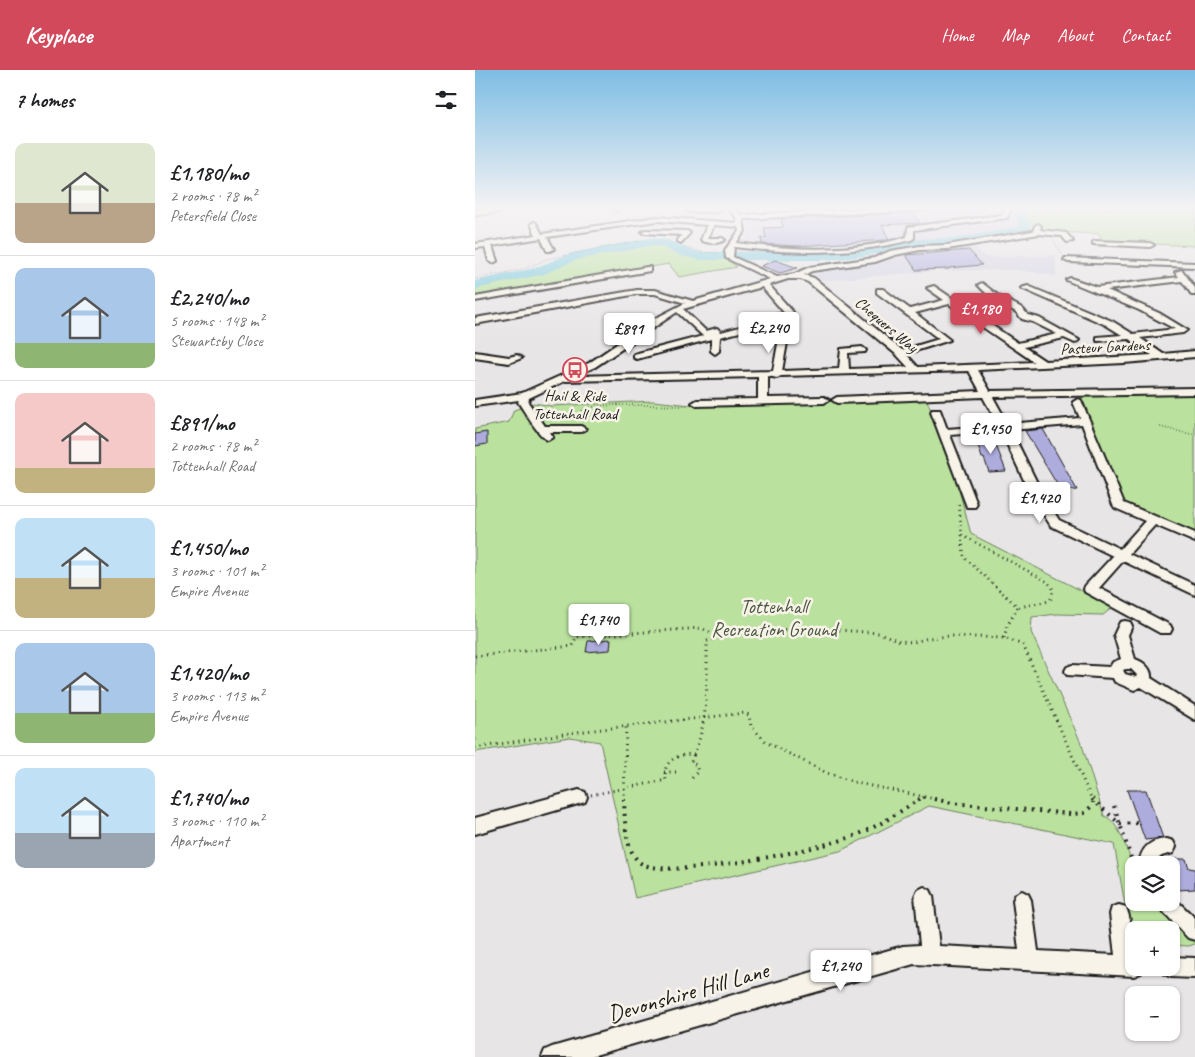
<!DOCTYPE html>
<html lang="en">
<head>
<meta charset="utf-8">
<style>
  :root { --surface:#fff; --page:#f2f2f2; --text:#202124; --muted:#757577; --line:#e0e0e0; --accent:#d1495b }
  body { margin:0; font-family:Caveat,sans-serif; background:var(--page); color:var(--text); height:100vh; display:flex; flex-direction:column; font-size:19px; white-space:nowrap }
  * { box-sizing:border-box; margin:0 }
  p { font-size:16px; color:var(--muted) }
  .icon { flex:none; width:28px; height:28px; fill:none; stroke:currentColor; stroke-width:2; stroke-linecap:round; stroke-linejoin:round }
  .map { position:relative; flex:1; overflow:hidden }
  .panel { display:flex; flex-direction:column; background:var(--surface); width:475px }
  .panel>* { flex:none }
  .controls { position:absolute; left:650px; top:786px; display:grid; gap:10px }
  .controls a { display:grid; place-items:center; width:55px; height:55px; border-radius:10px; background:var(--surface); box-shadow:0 1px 4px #0004; font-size:25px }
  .price { position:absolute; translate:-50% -42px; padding:0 11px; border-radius:5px; background:#fff; color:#222; font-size:16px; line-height:32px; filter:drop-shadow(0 1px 2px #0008) }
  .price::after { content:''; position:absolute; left:50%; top:30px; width:15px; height:11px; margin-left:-8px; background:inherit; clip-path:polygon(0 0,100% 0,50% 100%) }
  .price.selected { background:var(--accent); color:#fff }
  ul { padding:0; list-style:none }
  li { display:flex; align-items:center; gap:15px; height:125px; padding:0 15px }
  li+li { border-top:1px solid var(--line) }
  li span { display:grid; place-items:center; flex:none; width:140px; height:100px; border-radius:10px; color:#555 }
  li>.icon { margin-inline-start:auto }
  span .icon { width:60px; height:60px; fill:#fffc; stroke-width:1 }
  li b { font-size:21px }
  h2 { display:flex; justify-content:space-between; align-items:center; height:60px; padding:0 15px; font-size:21px }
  header { display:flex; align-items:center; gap:30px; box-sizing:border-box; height:70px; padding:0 25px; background:var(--accent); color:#fff }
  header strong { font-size:24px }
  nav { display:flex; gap:28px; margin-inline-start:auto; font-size:18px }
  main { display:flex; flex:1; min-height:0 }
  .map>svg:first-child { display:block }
  .built { fill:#d6d4e3 }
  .green { fill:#bae29e; stroke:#6b7f5d }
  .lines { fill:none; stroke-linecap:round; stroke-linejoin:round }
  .river { fill:#7ecbdc; fill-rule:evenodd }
  .building { fill:#adacdd; stroke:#1c1c1c }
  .minor-casing { stroke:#1c1c1c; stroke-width:4 }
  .highway-casing { stroke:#1c1c1c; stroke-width:3 }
  .path-far4 { stroke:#1c1c1c; stroke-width:1; stroke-dasharray:0.5 2; stroke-linecap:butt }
  .path-far3 { stroke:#1c1c1c; stroke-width:2; stroke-dasharray:0.5 2.5; stroke-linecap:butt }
  .path-far2 { stroke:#1c1c1c; stroke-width:2.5; stroke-dasharray:1 4; stroke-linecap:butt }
  .path-far1 { stroke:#1c1c1c; stroke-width:3; stroke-dasharray:1 4.5; stroke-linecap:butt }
  .path { stroke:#1c1c1c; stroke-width:4; stroke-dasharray:2 5.5; stroke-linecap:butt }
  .minor { fill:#f7f3e8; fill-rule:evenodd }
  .highway { fill:#fcdcac; fill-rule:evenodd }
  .labels { text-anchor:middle; stroke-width:5; stroke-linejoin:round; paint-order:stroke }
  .far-street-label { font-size:16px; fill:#1c1c1c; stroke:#f7f3e8 }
  .far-poi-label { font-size:16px; fill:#1c1c1c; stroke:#f7f3e8 }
  .park-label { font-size:20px; fill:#4b5743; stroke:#f7f3e8 }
  .near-street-label { font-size:24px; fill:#1c1c1c; stroke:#f7f3e8 }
</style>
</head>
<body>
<header>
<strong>Keyplace</strong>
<nav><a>Home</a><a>Map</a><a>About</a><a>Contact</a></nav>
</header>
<main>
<section class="panel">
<h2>7 homes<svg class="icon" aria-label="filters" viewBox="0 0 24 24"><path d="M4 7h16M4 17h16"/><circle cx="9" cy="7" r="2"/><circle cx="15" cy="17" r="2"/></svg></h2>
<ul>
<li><span style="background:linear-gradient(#dfe7d0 60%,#b9a48a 0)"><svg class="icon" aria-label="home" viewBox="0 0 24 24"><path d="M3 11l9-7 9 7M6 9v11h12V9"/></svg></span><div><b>£1,180/mo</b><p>2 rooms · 78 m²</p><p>Petersfield Close</p></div></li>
<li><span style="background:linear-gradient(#a9c7e8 75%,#8fb573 0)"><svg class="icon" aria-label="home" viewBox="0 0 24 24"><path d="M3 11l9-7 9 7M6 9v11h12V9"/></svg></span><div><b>£2,240/mo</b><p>5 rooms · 148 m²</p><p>Stewartsby Close</p></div></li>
<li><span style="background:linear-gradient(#f6c9c9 75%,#c2b280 0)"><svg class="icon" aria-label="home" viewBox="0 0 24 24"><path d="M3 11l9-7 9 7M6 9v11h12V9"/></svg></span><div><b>£891/mo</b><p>2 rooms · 78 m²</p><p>Tottenhall Road</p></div></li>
<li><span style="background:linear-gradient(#bfe0f5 60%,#c2b280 0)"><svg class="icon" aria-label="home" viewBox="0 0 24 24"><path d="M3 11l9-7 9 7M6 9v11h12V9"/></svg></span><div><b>£1,450/mo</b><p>3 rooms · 101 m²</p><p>Empire Avenue</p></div></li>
<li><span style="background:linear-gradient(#a9c7e8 70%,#8fb573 0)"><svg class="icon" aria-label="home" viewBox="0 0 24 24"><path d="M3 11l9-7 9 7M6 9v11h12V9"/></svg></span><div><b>£1,420/mo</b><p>3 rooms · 113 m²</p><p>Empire Avenue</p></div></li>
<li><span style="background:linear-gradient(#bfe0f5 65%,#9aa5b1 0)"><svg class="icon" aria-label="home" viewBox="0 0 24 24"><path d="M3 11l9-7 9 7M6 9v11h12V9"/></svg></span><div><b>£1,740/mo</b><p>3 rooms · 110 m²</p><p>Apartment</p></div></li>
</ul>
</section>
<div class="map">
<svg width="720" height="987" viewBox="0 0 720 987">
  <rect width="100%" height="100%" fill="#e8e5e6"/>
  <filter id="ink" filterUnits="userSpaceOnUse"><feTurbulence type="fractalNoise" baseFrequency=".02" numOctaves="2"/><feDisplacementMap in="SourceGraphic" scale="10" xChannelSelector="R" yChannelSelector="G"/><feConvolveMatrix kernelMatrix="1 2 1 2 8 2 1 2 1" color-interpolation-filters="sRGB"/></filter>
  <g filter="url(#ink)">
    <path class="built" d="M395 138H541L540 144 546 157 538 161 500 168 447 171 390 180 350 182 261 183 275 161 270 144Z
      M499 176 510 187 581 185V206L543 200 460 201 352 210 343 209 342 204 345 200 397 193 421 184Z"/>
    <path class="green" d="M541 138H720V176L629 172 624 164 563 161 546 157 540 144Z
      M173 173 186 174 213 184 250 188 262 197 204 207 194 194 0 226V216L68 201 97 189Z
      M601 325H720V466L644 433Z
      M451 328 475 387 496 464 638 537 628 545 582 544 557 547 556 562 607 675 629 746C643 749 656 787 658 800 661 810 659 822 659 832L685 833 720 868V874L714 876 696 875V860H659V873H657L639 774 454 736 365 781 160 828 125 672 95 667 0 682V359L34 352 39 340 59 333 76 336 178 331 216 335Z"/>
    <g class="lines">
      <path class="river" d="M538 138H550L556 158 553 163 484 176 445 177 375 188 345 190H226L206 186 187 177 175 176 101 190 69 204 0 219V211L60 198 97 183 175 168 193 170 215 180 226 182H345L375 180 445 169 484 168 544 157Z"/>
    </g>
    <path class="building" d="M439 143 445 153 407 155 414 170H411L322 176 287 174 286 168H291L289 158 308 157 306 149Z
      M494 180 507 195 474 198V199L441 200 431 185Z
      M300 190 323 198 305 203 286 196Z
      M568 359 602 420 586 421 550 361Z
      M12 362V374L0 376V364Z
      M517 368 519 375H521L531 401 514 402 509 388H507L501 369Z
      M136 569 135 580 111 582 113 571Z
      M652 720H671L688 768 670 770Z
      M696 789H711L714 798 720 799V819L702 820 696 814Z"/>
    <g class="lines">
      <defs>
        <path id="minor" d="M138 138H144V139L141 141Z
          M213 138H244L246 140 243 142H215L212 140Z
          M252 138H259L267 145 408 138H455L452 140 268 149 270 161 261 173C318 180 377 183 432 167L433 157 527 145 530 138H536L532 148 439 160V168L436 170C377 185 319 184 259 177L258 187 302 207 319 204 335 197 399 188 415 181 445 176 472 175 558 161 560 156 563 154 566 156 565 160 591 163 598 171 592 172 587 166 564 164 472 179 445 180 420 185 400 192 337 201 329 205 339 208 427 280 464 269 402 223V219H408L435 239 469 230 452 218 459 216 543 273 582 264 558 252 547 249 541 242 518 230 503 215 507 213 524 226 547 238 553 245 564 248 604 270 600 273 589 268 549 277 570 291 677 285 654 269 622 271V267L647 265 631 255 546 218 553 216 637 251 658 264 700 259 664 240 591 210 595 208 622 217 704 207 700 202 707 200 720 218V225H717L707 211 632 220 684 243 712 260 708 263 665 268 688 284 720 281V287L649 293 503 300 515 321 720 318V324L518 327 533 354 605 348 598 332 603 329 606 330 649 433 720 463V472L680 455 654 484 720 515V525L648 491 624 518 695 555 697 559 695 563H685L610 522 609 519 610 516 638 486 576 456 555 423 526 361 475 365 502 434 500 437H492L456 342 457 340H465L472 359 523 355 508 327 362 333 357 330 362 327 505 321 494 301 306 306 302 308 293 306V328L349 327 354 330 349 333 222 336 217 333 222 330 283 329V307L90 311 54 328 53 332 70 356H106L111 359 106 362H75L78 367 73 370C64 367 50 342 43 332L44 330 0 336V330L47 323 114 293 174 252 148 255 145 254V250L172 246 179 249 210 233 180 224H162L0 254V248L162 220H180L218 231 295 209 251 188 250 180 264 161 263 157 239 155 233 168H247L250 170C245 174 231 174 226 170L232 155 182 151 72 167 79 179 75 181H72L66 168 17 176 22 191 18 193 14 191 10 177 0 178V174L61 165 56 154 59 152 61 153 67 164 182 147 262 153 261 147ZM313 209H325L333 212 422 285 433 297 374 299 373 283 390 282 391 280 387 277 366 279 364 299 307 301 313 267 288 252 305 248V244L275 250 276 254 246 262 242 258 231 261 208 239 287 217 312 246H318V242L294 215ZM474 234 559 292 443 297 431 284 475 270 440 243ZM202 242 228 266 159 284V288L162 289 236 269V281L240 284 244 281 245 267 284 257 304 268 298 301 100 306 120 297ZM607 354 638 435 640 438 670 451 645 479 584 450 567 423 536 360Z
          M170 160 212 161 215 163 206 173 202 171 207 165 168 163 167 162Z
          M620 171 675 173 679 175 675 177 618 174V172Z
          M590 188 720 193V197L593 192 589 190Z
          M172 197H175V201L0 231V227Z
          M0 282 34 287 42 285 47 288 34 293 0 288Z
          M650 551 655 552 657 556 653 565 660 589C669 592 677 599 676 608L720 636V650L666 617 659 620 640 612 638 608 592 605 590 601 592 597 597 595 635 597 638 592 646 589 639 565 645 552ZM651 599H656L662 605 661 607 650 604 648 600Z
          M104 720 110 722 112 727 110 732 0 764V748Z
          M692 769 698 771 701 777 698 783C689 786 683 784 682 795H664C666 777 675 770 692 769Z
          M449 817 455 820 458 826 464 876 544 880 538 830 541 824 547 821 553 824 556 830 563 881 640 885 635 844 637 837 644 835 651 837C658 855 659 878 659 898H668L666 903 659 906 439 894 113 987H67L70 980 77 977 428 876 445 875 440 826 443 820Z
          M696 825 720 848V870L713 868 685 838 682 832H696Z
          M696 887 720 888V908L696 907 689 904 687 898H696Z"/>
        <path id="highway" d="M13 138H34L30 141 0 146V140Z"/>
      </defs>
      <use href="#minor" class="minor-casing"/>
      <use href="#highway" class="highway-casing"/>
      <path class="path-far4" d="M566 150 568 144 576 138
        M579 171 588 186
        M208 177 227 182 244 183
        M0 209 49 199 72 189 169 170"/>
      <path class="path-far3" d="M101 351C103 346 105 341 110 339 128 332 191 336 213 336
        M685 357 720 365"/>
      <path class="path-far2" d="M484 435 489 487 532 527
        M487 465 573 512 578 519 577 527"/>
      <path class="path-far1" d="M544 537 574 531 578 526
        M529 568 532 556 543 537 531 526
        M0 586 98 576 101 567 226 558 246 567 286 560 349 559 404 563 425 571 439 572 453 568 475 566 529 568 548 575 617 730
        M0 678 101 662 270 643 274 645 276 656 291 672 352 703 382 713 465 730
        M189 702H201
        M217 708 223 701 221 695 216 692 219 684
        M116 725 191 710C186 691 203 684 219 684 234 648 232 610 232 571L246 567
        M149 730 151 655
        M443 730 449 727"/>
      <path class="path" d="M149 729C150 748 149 776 163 791 184 814 349 778 379 766 403 757 424 742 445 729
        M459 729 477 733 596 744 609 743 618 735V732
        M617 729 645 754 664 753
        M639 736 658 794"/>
      <use href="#minor" class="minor"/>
      <use href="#highway" class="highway"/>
    </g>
  </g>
  <linearGradient id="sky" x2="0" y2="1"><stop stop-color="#7dbde3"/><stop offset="0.5" stop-color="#f5f3f4"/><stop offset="1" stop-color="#f5f3f4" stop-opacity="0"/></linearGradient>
  <rect width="720" height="276" fill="url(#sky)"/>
  <defs>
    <symbol id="bus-ring" viewBox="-11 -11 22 22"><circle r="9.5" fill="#f7f3e8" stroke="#d1495b" stroke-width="1.5"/><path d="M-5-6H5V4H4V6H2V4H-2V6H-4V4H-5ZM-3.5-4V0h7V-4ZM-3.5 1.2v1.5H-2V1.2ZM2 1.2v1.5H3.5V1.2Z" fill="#d1495b"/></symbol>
  </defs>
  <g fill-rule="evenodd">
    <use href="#bus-ring" x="86" y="286" width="28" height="28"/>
  </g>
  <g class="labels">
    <g class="far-street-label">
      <text transform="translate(412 254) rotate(40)" y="6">Chequers Way</text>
      <text transform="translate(630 276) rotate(-3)" y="6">Pasteur Gardens</text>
    </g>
    <g class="far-poi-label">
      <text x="100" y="331">Hail &amp; Ride<tspan x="100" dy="18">Tottenhall Road</tspan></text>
    </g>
    <g class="park-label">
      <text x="299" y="543">Tottenhall<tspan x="299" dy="23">Recreation Ground</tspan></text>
    </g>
    <g class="near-street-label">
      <text transform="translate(213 922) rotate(-16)" y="8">Devonshire Hill Lane</text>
    </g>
  </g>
</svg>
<div class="controls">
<a><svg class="icon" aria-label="layers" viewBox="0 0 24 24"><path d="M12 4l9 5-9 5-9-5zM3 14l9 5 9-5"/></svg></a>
<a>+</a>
<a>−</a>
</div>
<b class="price selected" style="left:506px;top:265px">£1,180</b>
<b class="price" style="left:294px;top:284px">£2,240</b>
<b class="price" style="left:154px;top:285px">£891</b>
<b class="price" style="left:516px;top:385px">£1,450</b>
<b class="price" style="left:565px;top:454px">£1,420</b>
<b class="price" style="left:124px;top:576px">£1,740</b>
<b class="price" style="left:366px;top:922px">£1,240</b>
</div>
</main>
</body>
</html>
